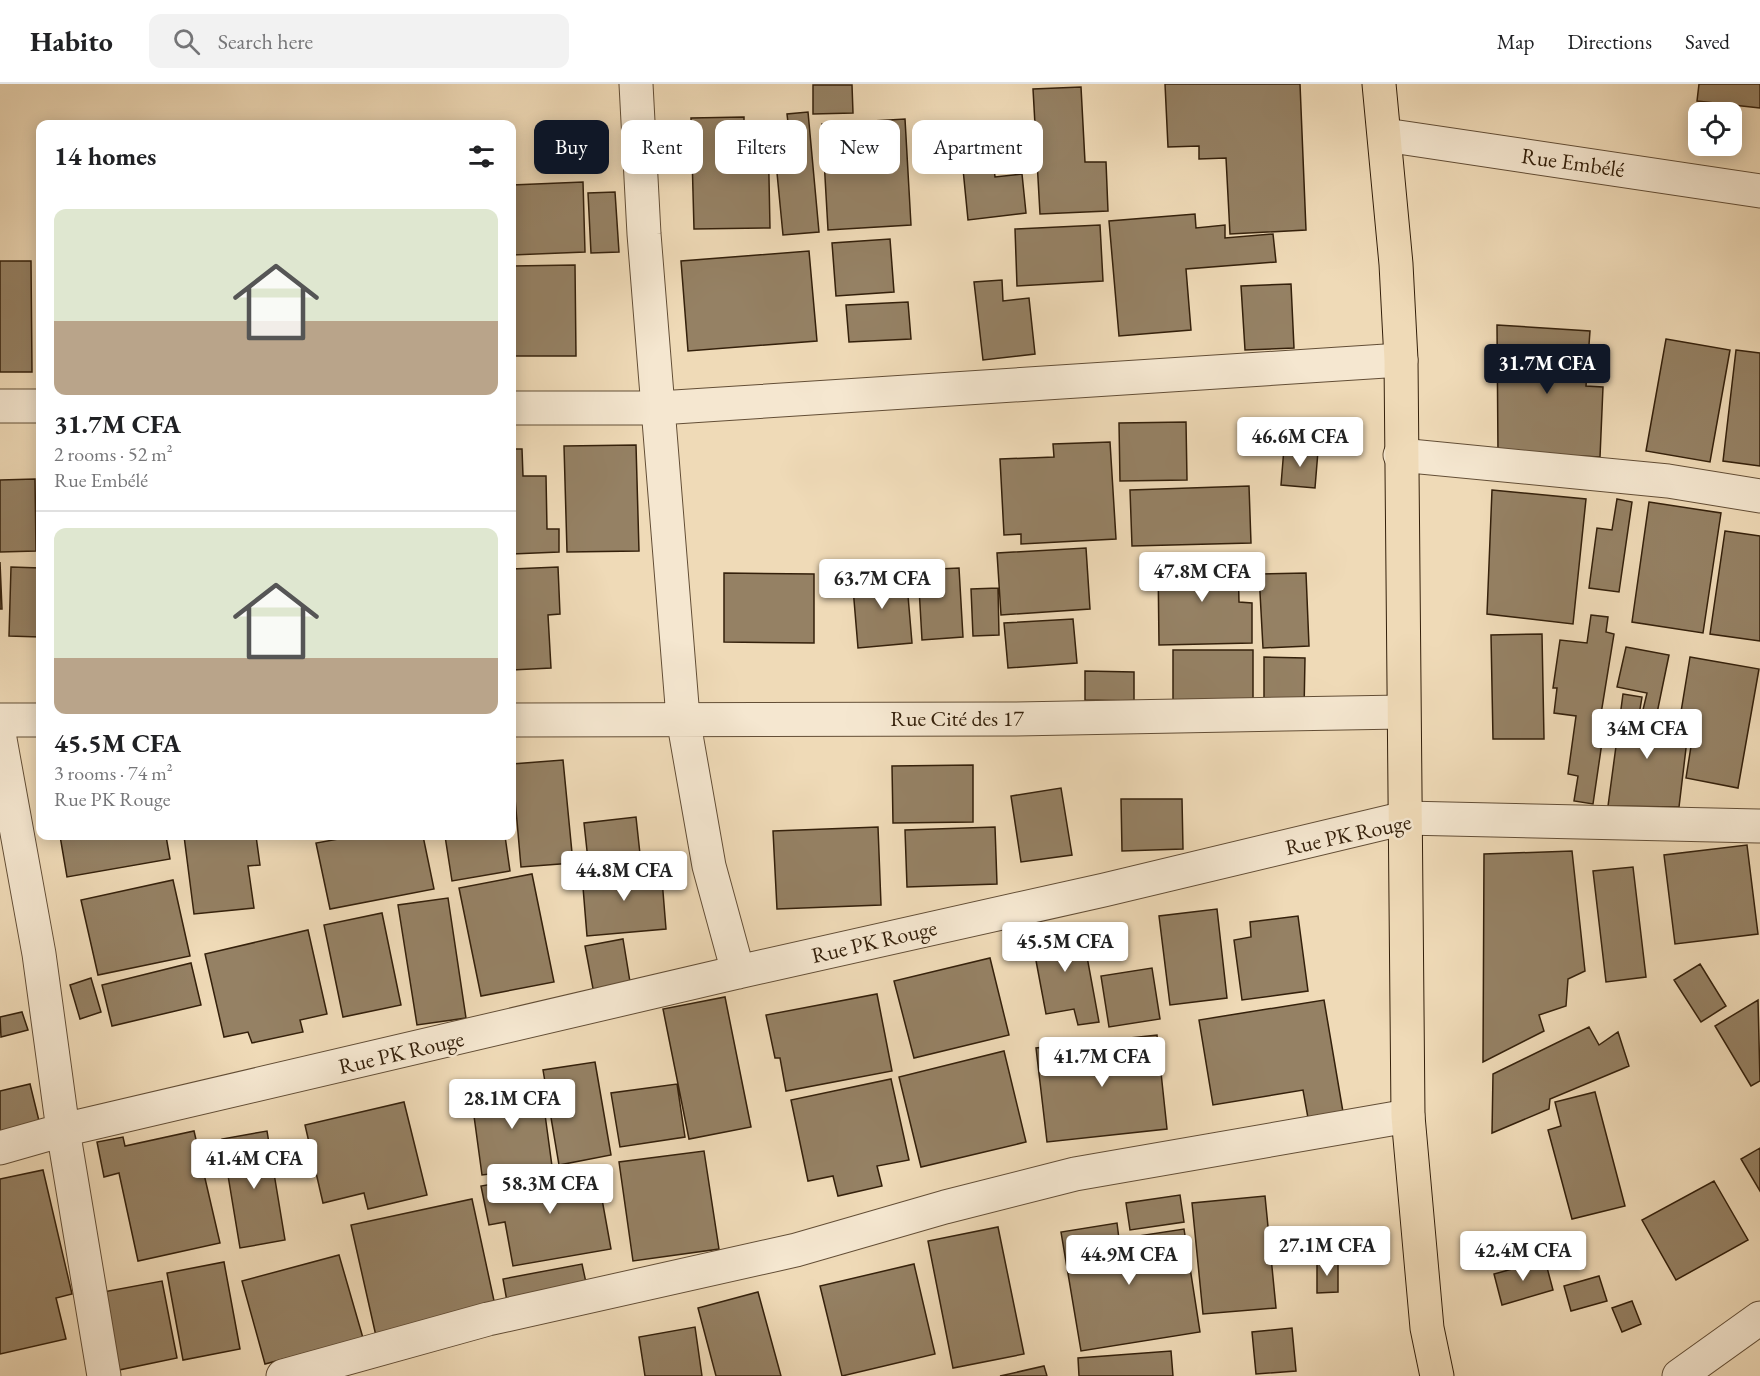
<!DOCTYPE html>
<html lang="en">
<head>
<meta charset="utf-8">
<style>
  :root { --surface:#fff; --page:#f2f2f2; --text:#202124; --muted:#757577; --line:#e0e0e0; --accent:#111827 }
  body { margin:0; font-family:"EB Garamond",serif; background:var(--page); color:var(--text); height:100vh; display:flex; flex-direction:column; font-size:22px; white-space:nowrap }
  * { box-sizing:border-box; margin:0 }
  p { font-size:20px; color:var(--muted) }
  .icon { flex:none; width:33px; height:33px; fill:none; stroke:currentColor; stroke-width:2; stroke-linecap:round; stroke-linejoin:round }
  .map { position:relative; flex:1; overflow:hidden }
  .panel { position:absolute; left:36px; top:36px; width:480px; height:720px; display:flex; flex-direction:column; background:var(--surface); border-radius:12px; box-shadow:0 3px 15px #0003 }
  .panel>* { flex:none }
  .top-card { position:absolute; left:534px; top:36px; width:570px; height:54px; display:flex; gap:12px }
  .tools { position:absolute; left:1688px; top:18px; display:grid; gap:12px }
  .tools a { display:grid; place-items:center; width:54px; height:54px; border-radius:12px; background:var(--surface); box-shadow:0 3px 15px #0003; font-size:30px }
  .price { position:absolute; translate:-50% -51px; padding:0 14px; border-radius:6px; background:#fff; color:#222; font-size:20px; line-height:39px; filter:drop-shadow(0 2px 3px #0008) }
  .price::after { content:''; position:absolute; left:50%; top:36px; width:18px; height:14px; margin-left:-9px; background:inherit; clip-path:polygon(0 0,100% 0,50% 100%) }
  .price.selected { background:var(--accent); color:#fff }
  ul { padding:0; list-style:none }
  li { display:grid; align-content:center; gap:12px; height:318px; padding:0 18px }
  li+li { border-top:2px solid var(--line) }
  li span { display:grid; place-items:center; height:186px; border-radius:12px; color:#555 }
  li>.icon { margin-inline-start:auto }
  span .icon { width:108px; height:108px; fill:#fffc; stroke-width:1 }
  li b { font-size:26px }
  h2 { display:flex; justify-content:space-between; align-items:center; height:72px; padding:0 18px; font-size:26px }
  .tag { padding:0 21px; border-radius:12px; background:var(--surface); box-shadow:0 3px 15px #0003; font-size:21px; line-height:54px }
  .tag.selected { background:var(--accent); color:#fff }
  header { display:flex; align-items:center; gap:36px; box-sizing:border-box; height:84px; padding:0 30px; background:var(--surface); border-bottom:2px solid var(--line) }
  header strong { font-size:28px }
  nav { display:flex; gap:33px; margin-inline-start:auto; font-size:21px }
  .search { width:420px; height:54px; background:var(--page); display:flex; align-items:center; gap:15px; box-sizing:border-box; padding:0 21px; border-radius:12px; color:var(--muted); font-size:22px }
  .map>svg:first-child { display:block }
  .building { fill:#958164; stroke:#34200b; stroke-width:1.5 }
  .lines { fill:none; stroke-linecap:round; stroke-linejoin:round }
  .minor-casing { stroke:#634e36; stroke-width:35 }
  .trunk-casing { stroke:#34200b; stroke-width:35 }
  .minor { stroke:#f5e7d0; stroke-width:33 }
  .trunk { stroke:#efdab7; stroke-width:33 }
  .labels { text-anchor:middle; stroke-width:5; stroke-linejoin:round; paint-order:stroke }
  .street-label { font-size:22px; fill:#34200b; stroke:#f5e7d0 }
</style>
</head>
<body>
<header>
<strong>Habito</strong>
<div class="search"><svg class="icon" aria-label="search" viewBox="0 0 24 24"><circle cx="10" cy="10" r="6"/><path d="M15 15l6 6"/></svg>Search here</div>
<nav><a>Map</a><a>Directions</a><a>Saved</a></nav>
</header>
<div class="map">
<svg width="1760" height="1292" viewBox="0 0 1760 1292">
  <rect width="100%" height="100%" fill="#efdab7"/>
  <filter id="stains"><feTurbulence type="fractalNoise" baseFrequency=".00333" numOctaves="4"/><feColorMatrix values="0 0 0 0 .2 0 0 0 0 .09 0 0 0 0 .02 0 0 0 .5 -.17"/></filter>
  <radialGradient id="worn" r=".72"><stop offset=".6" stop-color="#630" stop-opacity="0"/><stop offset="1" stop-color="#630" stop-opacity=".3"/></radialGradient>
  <path class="building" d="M1165 0H1300L1306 146 1230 150 1226 74 1199 75V62L1168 63Z
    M1699 0H1760V24L1697 17Z
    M813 1H852L853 29 813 30Z
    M1081 3 1085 78H1106L1108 127 1040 130 1033 5Z
    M808 28 819 148 783 151 774 58 790 57 787 30Z
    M744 33V44H768L770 144 694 145 691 34Z
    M905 35 911 141 828 146 822 40Z
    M283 38V40H202Z
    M993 72 995 93 1022 90 1026 129 968 136 962 75Z
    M583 98 585 168 512 171V101Z
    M615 108 619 168 591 169 588 109Z
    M1195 130 1196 144 1225 141V154L1273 150 1276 178 1186 185 1191 246 1119 252 1109 137Z
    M1100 141 1103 197 1017 202 1015 145Z
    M890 155 894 208 836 212 832 159Z
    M809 167 817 257 688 267 681 177Z
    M0 177H31L32 288H0Z
    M575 181 576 272H512V182Z
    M1002 196 1003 217 1029 214 1035 270 983 276 974 198Z
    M1291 200 1294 264 1245 266 1241 202Z
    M908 218 911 255 849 258 846 221Z
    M1497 241 1590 247 1586 302 1603 303 1600 373 1581 372 1582 382 1498 368Z
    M1666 255 1730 266 1710 378 1646 367Z
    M1736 266 1760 269V382L1723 377Z
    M1186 338 1187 396 1120 397 1119 339Z
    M1110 358 1116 455 1021 460V450L1004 451 1000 375 1054 373 1053 360Z
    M636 361 639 467 567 468 564 362Z
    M1284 364 1318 367 1315 404 1281 401Z
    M512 365H522L523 392H546L547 445H559V468L512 470Z
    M35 395 36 467 0 468V396Z
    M1249 402 1251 459 1132 462 1130 406Z
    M1492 406 1586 415 1573 540 1487 530Z
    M1617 415 1632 418 1619 508 1589 504 1597 444 1612 446Z
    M1649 418 1721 429 1703 549 1632 538Z
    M1725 447 1760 452V557L1710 550Z
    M1086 464 1090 525 1001 531 997 469Z
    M1238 475 1239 518 1252 519V559L1159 561 1158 476Z
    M0 478 2 525H0Z
    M11 483 40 484V553L9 552Z
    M558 483 560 530 548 531 551 584 512 586V485Z
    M959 484 963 553 922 556 918 486Z
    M906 488 912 559 858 564 852 492Z
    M724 489 814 490V559L724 558Z
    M1306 489 1309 562 1263 564 1259 490Z
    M998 504 999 551 973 552 971 505Z
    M1591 531 1608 533 1606 548 1614 550 1601 630 1606 631 1593 720 1574 717 1578 692 1568 690 1576 632 1554 629 1557 604H1553L1560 556 1587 559Z
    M1073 535 1077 579 1008 584 1004 539Z
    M1542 550 1544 655H1493L1491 551Z
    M1626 563 1669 571 1656 634 1642 630 1647 609 1617 603Z
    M1173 566H1253V621L1173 620Z
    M1264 573 1305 574 1304 627 1264 626Z
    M1690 573 1759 585 1738 704 1686 694 1695 637 1680 634Z
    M1085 587 1134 588V617L1085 616Z
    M1623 610 1642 613 1638 637 1689 639 1679 723 1608 722Z
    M563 676 573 779 521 783 512 680Z
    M973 681V738L893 739 892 682Z
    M1061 704 1072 771 1021 778 1011 712Z
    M1121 715H1182L1183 765 1122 767Z
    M636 733 640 770 588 776 584 739Z
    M878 743 881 821 777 825 773 747Z
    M995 743 997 800 907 803 905 746Z
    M60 752H166L170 775 67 793Z
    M184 752H256L260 781 248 782 254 824 194 830Z
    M355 752H423L434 805 330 825 316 759Z
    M445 752H505L510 787 452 797Z
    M1747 761 1758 850 1675 860 1664 771Z
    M1572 767 1585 887 1568 895 1566 922 1539 931 1544 947 1483 978 1484 770Z
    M661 783 666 845 587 852 582 791Z
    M1633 783 1646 893 1606 898 1593 787Z
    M532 790 554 898 481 912 459 804Z
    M173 796 190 872 98 891 81 816Z
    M448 814 466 934 417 941 398 821Z
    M1217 825 1227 914 1170 921 1159 832Z
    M382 829 401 921 343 933 324 841Z
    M1298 832 1308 907 1242 916 1234 856 1251 853 1250 838Z
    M1081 840 1099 938 1078 941 1074 925 1046 930 1031 850Z
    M308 846 327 930 300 936 303 948 252 959 248 948 224 953 205 870Z
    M623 855 631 904 594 910 585 862Z
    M990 874 1009 951 914 974 894 897Z
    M191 879 201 921 112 942 102 901Z
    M1700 880 1726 922 1701 938 1674 896Z
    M1152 884 1160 935 1109 943 1101 892Z
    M91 894 101 928 80 935 70 901Z
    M877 910 892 987 786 1007 780 974H775L766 931Z
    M725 913 751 1043 689 1055 663 925Z
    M1324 916 1343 1028 1308 1034 1303 1006 1213 1021 1199 936Z
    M1758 916 1760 997 1751 1002 1715 942Z
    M22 928 28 946 1 953 0 933Z
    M1589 943 1599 961 1618 948 1629 982 1550 1015 1549 1025 1492 1049 1493 990Z
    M1157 951 1167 1045 1047 1058 1036 964Z
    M1004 967 1026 1058 921 1083 899 993Z
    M595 978 611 1071 559 1081 543 986Z
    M891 995 909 1076 877 1082 882 1102 838 1112 833 1092 808 1097 791 1016Z
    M30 1000 40 1041 0 1050V1007Z
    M677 1000 685 1053 620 1063 611 1009Z
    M541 1001 552 1082 482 1091 471 1010Z
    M1595 1008 1625 1122 1572 1135 1548 1046 1561 1042 1555 1018Z
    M404 1018 427 1111 368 1125 364 1109 323 1119 305 1041Z
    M194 1047 220 1159 138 1177 119 1089 104 1093 97 1058 123 1053 125 1062Z
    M267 1047 285 1156 240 1164 222 1055Z
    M1760 1064V1107L1741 1075Z
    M704 1067 719 1165 633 1177 619 1078Z
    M596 1082 611 1165 513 1182 505 1138 489 1141 481 1102Z
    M43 1086 72 1210 56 1214 66 1255 0 1270V1095Z
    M1714 1097 1748 1156 1676 1196 1642 1136Z
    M1180 1111 1184 1138 1130 1146 1126 1119Z
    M1265 1112 1276 1224 1203 1230 1192 1119Z
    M472 1115 496 1226 376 1252 351 1141Z
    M1117 1139 1119 1155 1184 1145 1200 1248 1081 1267 1061 1148Z
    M998 1143 1024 1270 953 1284 928 1157Z
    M339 1171 363 1254 265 1280 242 1197Z
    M1545 1176 1553 1206 1502 1221 1494 1190Z
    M1317 1177H1338V1208L1317 1209Z
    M224 1178 240 1265 183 1276 167 1189Z
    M582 1180 588 1208 508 1223 503 1195Z
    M914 1180 935 1270 842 1292 820 1202Z
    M1599 1192 1607 1217 1571 1227 1564 1202Z
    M162 1197 177 1274 119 1286 103 1208Z
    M758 1208 781 1292H716L698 1224Z
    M1632 1217 1641 1240 1622 1248 1612 1224Z
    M695 1243 702 1292H645L639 1253Z
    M1292 1244 1296 1287 1256 1290 1252 1248Z
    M1171 1267 1173 1292H1079L1078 1274Z
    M1044 1282 1047 1292H1000Z"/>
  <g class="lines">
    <defs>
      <path id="minor" d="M636 0 644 150 683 634 709 782 738 888
        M1385 51 1760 107
        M0 322H40
        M512 324H659L1401 276
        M1400 371 1668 397 1760 412
        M0 636H40
        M512 636 1012 635 1402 628
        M0 655 39 870 63 1046 104 1292
        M0 1064 63 1046 738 888 1104 806 1405 734 1758 742
        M283 1292 488 1235 796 1166 945 1123 1075 1090 1408 1032
        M1679 1292 1760 1234"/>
      <path id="trunk" d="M1379 0 1396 180 1401 276 1408 1032 1427 1244 1437 1292"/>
    </defs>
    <use href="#minor" class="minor-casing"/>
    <use href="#trunk" class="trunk-casing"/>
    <use href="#minor" class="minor"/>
    <use href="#trunk" class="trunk"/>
  </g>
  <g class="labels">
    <g class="street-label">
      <text transform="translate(1573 78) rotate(8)" y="8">Rue Embélé</text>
      <text x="957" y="642">Rue Cité des 17</text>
      <text transform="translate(1348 750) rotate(-12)" y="8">Rue PK Rouge</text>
      <text transform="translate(874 857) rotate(-13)" y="8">Rue PK Rouge</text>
      <text transform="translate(401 968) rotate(-13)" y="8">Rue PK Rouge</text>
    </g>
  </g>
  <rect width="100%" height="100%" filter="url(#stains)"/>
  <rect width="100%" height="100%" fill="url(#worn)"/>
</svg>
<div class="tools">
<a><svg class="icon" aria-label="locate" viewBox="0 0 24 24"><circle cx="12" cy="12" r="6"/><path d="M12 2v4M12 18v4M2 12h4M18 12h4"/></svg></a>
</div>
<b class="price selected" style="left:1547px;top:311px">31.7M CFA</b>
<b class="price" style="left:1300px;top:384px">46.6M CFA</b>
<b class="price" style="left:1202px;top:519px">47.8M CFA</b>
<b class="price" style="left:882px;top:526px">63.7M CFA</b>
<b class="price" style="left:1647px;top:676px">34M CFA</b>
<b class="price" style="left:624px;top:818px">44.8M CFA</b>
<b class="price" style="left:1065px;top:889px">45.5M CFA</b>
<b class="price" style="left:1102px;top:1004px">41.7M CFA</b>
<b class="price" style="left:512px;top:1046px">28.1M CFA</b>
<b class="price" style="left:254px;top:1106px">41.4M CFA</b>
<b class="price" style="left:550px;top:1131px">58.3M CFA</b>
<b class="price" style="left:1327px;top:1193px">27.1M CFA</b>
<b class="price" style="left:1523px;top:1198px">42.4M CFA</b>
<b class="price" style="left:1129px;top:1202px">44.9M CFA</b>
<div class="top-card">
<a class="tag selected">Buy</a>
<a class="tag">Rent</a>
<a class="tag">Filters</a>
<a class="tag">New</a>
<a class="tag">Apartment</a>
</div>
<section class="panel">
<h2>14 homes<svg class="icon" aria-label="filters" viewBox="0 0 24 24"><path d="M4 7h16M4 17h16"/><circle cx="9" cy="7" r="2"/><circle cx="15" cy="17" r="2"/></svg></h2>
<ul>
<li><span style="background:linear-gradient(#dfe7d0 60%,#b9a48a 0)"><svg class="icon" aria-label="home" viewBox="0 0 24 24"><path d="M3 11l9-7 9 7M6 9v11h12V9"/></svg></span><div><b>31.7M CFA</b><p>2 rooms · 52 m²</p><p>Rue Embélé</p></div></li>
<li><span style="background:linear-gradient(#dfe7d0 70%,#b9a48a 0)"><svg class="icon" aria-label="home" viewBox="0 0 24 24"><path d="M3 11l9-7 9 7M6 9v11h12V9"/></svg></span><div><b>45.5M CFA</b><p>3 rooms · 74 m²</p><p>Rue PK Rouge</p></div></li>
</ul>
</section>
</div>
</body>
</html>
